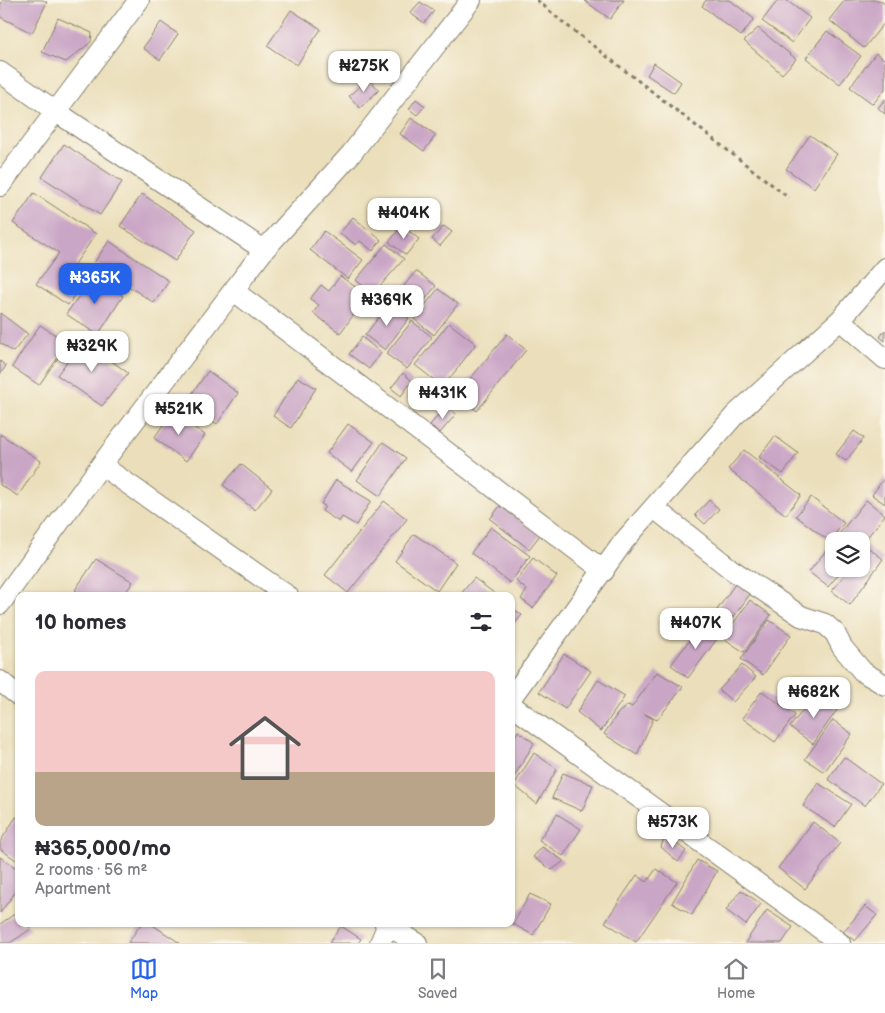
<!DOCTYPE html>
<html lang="en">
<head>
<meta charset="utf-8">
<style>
  :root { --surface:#fff; --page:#f2f2f3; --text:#2b2b33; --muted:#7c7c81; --line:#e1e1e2; --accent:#2563eb }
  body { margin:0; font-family:"Balsamiq Sans",sans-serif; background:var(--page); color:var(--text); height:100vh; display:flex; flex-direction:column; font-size:19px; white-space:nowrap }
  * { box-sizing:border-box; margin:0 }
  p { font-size:16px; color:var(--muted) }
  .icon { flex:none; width:28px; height:28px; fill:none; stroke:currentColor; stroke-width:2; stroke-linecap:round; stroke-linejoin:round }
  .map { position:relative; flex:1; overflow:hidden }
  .drawer { position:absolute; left:15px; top:592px; width:500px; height:335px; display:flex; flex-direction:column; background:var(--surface); border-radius:10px; box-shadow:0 1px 4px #0004 }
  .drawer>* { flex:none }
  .fabs { position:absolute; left:825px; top:532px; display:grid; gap:10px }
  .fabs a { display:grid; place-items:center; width:45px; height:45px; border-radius:10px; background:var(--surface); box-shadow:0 1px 4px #0004; font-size:25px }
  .price { position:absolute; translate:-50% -42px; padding:0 11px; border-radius:10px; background:#fff; color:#222; font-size:16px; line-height:32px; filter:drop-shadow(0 1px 2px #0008) }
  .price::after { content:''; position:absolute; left:50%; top:30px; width:15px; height:11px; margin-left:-8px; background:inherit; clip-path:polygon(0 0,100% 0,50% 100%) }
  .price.selected { background:var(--accent); color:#fff }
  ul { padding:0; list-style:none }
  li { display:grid; align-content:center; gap:10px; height:265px; padding:0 20px }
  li+li { border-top:1px solid var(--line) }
  li span { display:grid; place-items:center; height:155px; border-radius:10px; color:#555 }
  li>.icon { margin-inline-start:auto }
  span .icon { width:90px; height:90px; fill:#fffc; stroke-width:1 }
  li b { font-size:21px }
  h2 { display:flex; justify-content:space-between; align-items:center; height:60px; padding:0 20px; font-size:21px }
  .dock { display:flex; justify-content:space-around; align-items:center; height:70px; border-top:1px solid var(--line); background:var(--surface); font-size:14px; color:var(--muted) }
  .dock a { display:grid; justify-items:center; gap:2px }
  .dock .selected { color:var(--accent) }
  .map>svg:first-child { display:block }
  .building { fill:#caa6c6 }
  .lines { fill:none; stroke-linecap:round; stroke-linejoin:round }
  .street-casing { stroke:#847e6c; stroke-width:22 }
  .path { stroke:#847e6c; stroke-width:3; stroke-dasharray:4 4; stroke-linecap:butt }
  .street { stroke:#fff; stroke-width:20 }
</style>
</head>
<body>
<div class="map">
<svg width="885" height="943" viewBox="0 0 885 943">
  <rect width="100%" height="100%" fill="#fbf7ec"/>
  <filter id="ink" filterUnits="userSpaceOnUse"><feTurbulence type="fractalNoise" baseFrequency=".02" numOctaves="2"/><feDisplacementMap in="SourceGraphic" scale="10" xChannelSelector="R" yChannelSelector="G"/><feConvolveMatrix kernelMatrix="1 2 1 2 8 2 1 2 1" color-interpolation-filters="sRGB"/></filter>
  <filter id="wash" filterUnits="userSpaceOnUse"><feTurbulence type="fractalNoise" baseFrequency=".0096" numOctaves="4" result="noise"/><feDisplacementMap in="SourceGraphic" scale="20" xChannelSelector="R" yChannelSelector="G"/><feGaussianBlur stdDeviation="1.12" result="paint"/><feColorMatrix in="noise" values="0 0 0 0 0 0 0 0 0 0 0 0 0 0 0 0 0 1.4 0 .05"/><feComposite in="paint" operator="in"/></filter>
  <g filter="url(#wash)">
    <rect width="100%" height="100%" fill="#ebdfbb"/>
    <g id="blocks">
      <path class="building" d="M3 0H43L47 2 32 33 0 17V6Z
        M586 0H624L610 19 585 1Z
        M706 0H730L754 19 741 36 702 6Z
        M778 0H786L810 18 792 43 762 21Z
        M845 0H879L885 4V22L864 48 829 20Z
        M420 2 434 11 424 23 410 13Z
        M291 10 321 29 297 65 267 46Z
        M58 18 92 33 91 42 66 62 42 52Z
        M161 22 178 34 160 60 143 48Z
        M758 28 796 59 782 74 744 41Z
        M827 31 861 56 840 84 806 58Z
        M876 53 885 60V89L873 104 850 87Z
        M654 63 681 82 674 93 647 75Z
        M368 78 379 90 360 108 349 96Z
        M416 99 425 106 417 115 409 109Z
        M885 99V114L878 108Z
        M411 118 436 135 424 151 400 134Z
        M810 135 837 154 814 188 786 169Z
        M64 144 122 182 100 215 42 177Z
        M34 193 96 234 75 264 89 274 68 305 36 284 59 253 13 223Z
        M142 194 196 230 175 261 120 226Z
        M353 217 381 240 373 251 360 241 356 245 340 233Z
        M402 226 419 239 406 255 389 242Z
        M444 226 452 232 440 246 432 239Z
        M324 231 363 260 348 279 310 250Z
        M109 241 169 281 154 303 94 263Z
        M386 244 404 259 373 294 356 280Z
        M416 271 436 286 411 317 391 302Z
        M95 274 123 296 98 335 66 314Z
        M340 276 368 296 340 333 313 313 319 305 310 299 321 285 329 291Z
        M438 289 458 304 434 335 414 319Z
        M390 303 409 318 385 350 365 335Z
        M0 313 28 334 13 352 0 343Z
        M412 321 432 337 407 369 386 354Z
        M449 323 476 344 443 387 415 365Z
        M40 325 68 343 39 385 12 367Z
        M885 330V341L880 337Z
        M507 334 526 350 477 411 457 395Z
        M362 337 381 353 369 369 349 354Z
        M83 340 128 373 102 406 57 375Z
        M0 361 6 366 0 374Z
        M208 371 238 393 217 424 186 402Z
        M403 373 412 381 401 396 391 388Z
        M298 377 316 388 291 428 273 416Z
        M446 406 456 414 440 433 430 425Z
        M172 412 205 435 186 461 154 438Z
        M348 424 374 442 352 472 327 453Z
        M854 431 864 438 846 461 836 454Z
        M0 434 41 461 18 496 0 485Z
        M775 436 798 453 783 474 759 457Z
        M383 442 406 458 380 496 357 480Z
        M744 450 801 495 786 515 728 469Z
        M241 464 272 489 255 510 223 485Z
        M885 477V504L872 495Z
        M336 480 371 501 356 525 342 517 339 522 322 511 325 506 321 504Z
        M811 497 844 523 829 541 796 516Z
        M709 500 719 509 705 524 695 515Z
        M866 500 885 515 861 545V541H834V569H843L828 587 809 572Z
        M384 501 407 519 348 593 325 575Z
        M500 506 540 535 529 549 490 519Z
        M491 527 530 556 510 583 471 553Z
        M414 534 456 563 437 591 395 561Z
        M866 546 883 559 850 605 832 591 849 569H861V552Z
        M533 558 557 576 533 608 521 599 527 590 516 581Z
        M96 559 133 582 123 596H85L75 590Z
        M474 578 498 596H459Z
        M735 584 750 594 722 633 708 623Z
        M750 600 771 615 744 652 723 638Z
        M511 607 522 615 511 628Z
        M769 620 791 635 763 675 741 659Z
        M703 622 720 635 688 678 671 665Z
        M564 654 591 671 565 709 539 692Z
        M742 665 756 677 733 702 719 690Z
        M657 672 683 687 657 720 643 713 653 719 637 755 604 734 618 713 628 705 632 707Z
        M598 680 625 696 601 731 577 712Z
        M762 691 795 715 775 742 742 718Z
        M815 694 837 710 813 744 790 727Z
        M833 720 852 734 824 772 805 759Z
        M518 731 534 743 511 782V743Z
        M534 753 557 769 537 804 514 785Z
        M844 757 881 784 865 806 828 779Z
        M563 773 593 785 582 811 552 798Z
        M818 783 851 804 835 827 803 806Z
        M557 814 581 829 563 856 539 840Z
        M16 817 19 818V862L0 849V842Z
        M813 822 840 843 805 889 778 868Z
        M665 835 686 851 678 862 661 847Z
        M542 847 564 861 552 870 533 857Z
        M0 857 19 870V887L0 913Z
        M697 860 717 871 692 915 672 903Z
        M656 869 677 882 636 942 605 922 637 875 647 882Z
        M741 890 761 904 746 925 726 910Z
        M530 894 551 904 533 935 513 924Z
        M865 906 877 915 855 941 843 932Z
        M767 910 793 927 782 943H745Z
        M19 911V924H27L31 929 10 943H0V924Z
        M141 924H151L180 943H128Z
        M341 926 361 939 358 943H329Z"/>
    </g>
  </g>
  <g filter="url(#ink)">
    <use href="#blocks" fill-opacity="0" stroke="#847e6c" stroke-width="1"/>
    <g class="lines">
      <defs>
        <path id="street" d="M0 72 55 111 264 250
          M0 186 139 0
          M234 291 604 571
          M840 320 885 359
          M101 465 288 596
          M654 508 732 570 801 616 825 624 835 633 842 647 863 672 885 685
          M0 604 101 465 264 250 351 154 471 0
          M0 681 19 696
          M511 698 624 541 735 415 840 320 885 268
          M511 705 840 943
          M385 924 417 943
          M380 943 388 924"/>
      </defs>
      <use href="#street" class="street-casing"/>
      <path class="path" d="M537 0 560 20 789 198"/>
      <use href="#street" class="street"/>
    </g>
  </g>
</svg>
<div class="fabs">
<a><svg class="icon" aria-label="layers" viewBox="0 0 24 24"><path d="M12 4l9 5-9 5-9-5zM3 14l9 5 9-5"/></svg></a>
</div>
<b class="price" style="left:364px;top:93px">₦275K</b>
<b class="price" style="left:404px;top:240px">₦404K</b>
<b class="price selected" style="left:95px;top:305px">₦365K</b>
<b class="price" style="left:387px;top:327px">₦369K</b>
<b class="price" style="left:92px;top:373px">₦329K</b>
<b class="price" style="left:443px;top:420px">₦431K</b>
<b class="price" style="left:179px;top:436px">₦521K</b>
<b class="price" style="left:696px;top:650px">₦407K</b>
<b class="price" style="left:814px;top:719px">₦682K</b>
<b class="price" style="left:673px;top:849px">₦573K</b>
<section class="drawer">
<h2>10 homes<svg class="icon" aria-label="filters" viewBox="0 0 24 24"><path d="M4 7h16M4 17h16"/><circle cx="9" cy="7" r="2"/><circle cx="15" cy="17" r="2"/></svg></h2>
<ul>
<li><span style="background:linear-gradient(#f6c9c9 65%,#b9a48a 0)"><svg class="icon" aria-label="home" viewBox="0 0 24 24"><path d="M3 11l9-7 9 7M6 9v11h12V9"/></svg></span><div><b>₦365,000/mo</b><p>2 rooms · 56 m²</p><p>Apartment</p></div></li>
</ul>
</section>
</div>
<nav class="dock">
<a class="selected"><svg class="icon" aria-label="map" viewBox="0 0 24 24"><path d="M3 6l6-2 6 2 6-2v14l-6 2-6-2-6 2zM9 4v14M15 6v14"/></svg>Map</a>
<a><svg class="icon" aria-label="saved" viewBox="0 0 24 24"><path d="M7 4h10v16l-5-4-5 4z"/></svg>Saved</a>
<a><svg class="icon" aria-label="home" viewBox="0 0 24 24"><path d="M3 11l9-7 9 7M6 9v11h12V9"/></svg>Home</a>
</nav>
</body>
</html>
